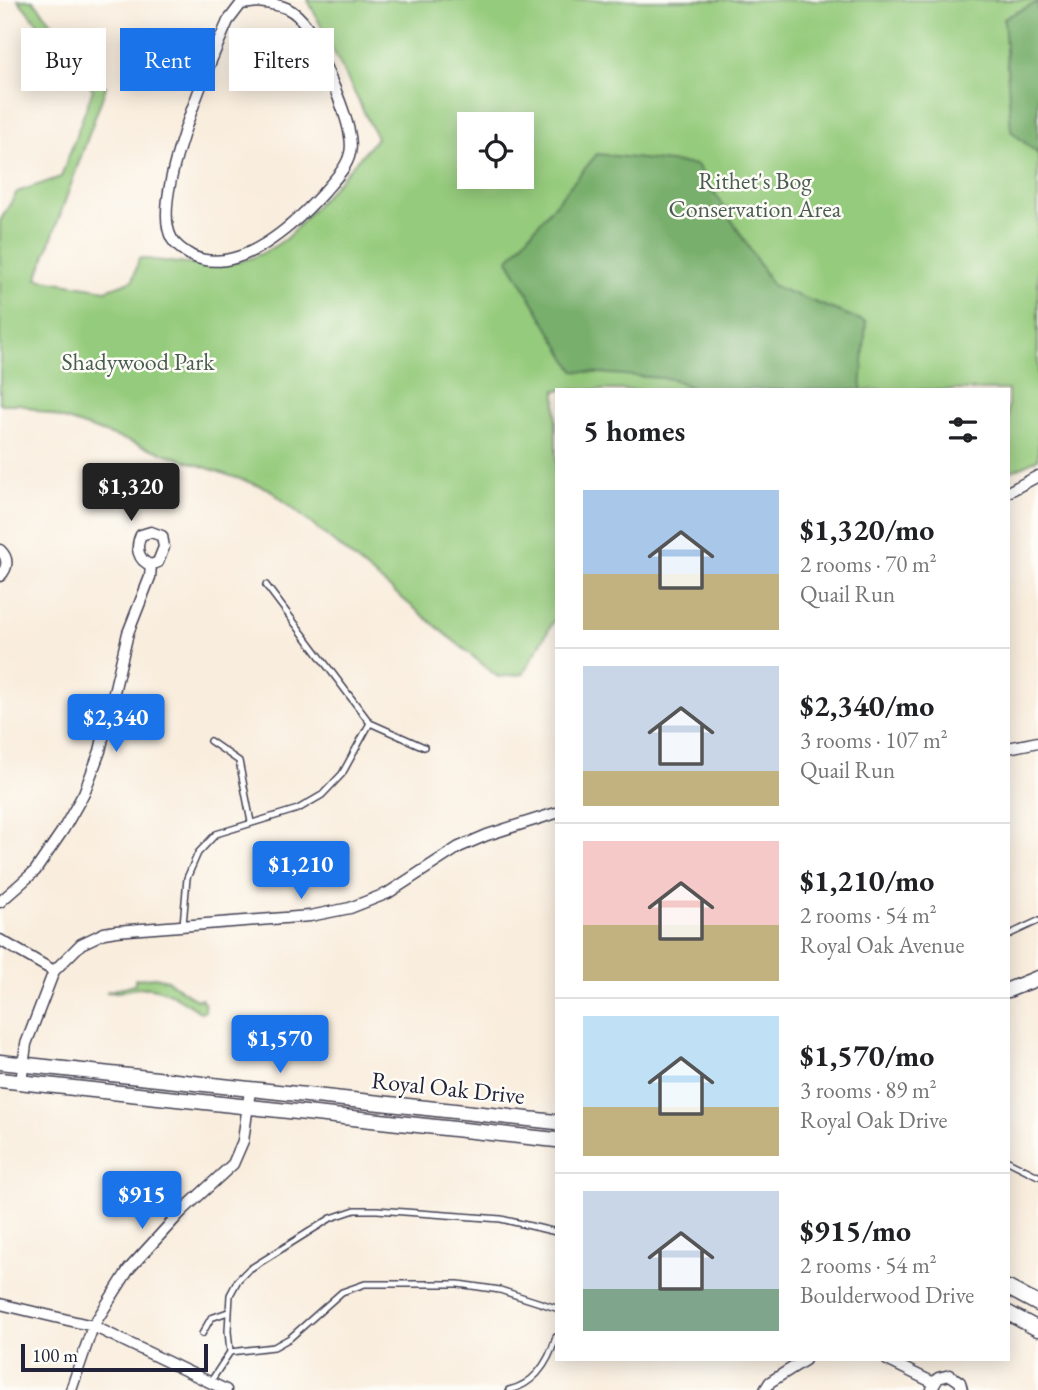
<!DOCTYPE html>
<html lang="en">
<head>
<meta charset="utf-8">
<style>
  :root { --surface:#fff; --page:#f2f2f2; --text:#202124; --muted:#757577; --line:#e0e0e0; --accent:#1a73e8 }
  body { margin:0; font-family:"EB Garamond",serif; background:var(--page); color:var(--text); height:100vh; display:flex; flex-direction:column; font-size:26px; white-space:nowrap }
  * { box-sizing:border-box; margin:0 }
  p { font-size:23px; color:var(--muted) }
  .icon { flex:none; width:38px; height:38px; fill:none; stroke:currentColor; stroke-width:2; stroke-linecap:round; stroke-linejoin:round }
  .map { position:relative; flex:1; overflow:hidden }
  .panel { position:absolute; left:555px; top:388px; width:455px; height:973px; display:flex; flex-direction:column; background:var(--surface); border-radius:0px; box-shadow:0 4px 18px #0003 }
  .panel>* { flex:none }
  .top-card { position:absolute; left:21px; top:28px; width:429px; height:63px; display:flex; gap:14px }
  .buttons { position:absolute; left:457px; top:112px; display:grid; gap:14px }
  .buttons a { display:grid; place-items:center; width:77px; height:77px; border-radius:0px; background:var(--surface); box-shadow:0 4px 18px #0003; font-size:35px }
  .scale { position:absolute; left:21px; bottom:18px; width:187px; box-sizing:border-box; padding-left:7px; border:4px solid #22223b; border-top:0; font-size:19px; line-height:24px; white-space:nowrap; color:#22223b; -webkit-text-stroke:5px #fdfcf7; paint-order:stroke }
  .price { position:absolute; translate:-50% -60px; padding:0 16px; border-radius:7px; background:var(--accent); color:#fff; font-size:23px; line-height:46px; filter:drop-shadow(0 2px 4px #0008) }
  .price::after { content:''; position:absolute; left:50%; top:42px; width:21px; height:16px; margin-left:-10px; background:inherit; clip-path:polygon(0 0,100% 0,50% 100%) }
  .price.active { background:#222; color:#fff }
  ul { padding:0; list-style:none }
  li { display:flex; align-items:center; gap:21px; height:175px; padding:0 28px }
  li+li { border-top:2px solid var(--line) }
  li span { display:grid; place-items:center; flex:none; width:196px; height:140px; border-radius:0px; color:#555 }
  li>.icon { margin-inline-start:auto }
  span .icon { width:84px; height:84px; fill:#fffc; stroke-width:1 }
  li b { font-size:30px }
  h2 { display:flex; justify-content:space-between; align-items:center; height:84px; padding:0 28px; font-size:30px }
  .chip { padding:0 24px; border-radius:0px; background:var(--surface); box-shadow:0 4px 18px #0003; font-size:24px; line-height:63px }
  .chip.active { background:var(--accent); color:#fff }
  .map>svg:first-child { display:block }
  .green { fill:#95cb7c; stroke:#5c765c; stroke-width:2; fill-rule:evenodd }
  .forest { fill:#78af6c; stroke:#4d6854; stroke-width:2 }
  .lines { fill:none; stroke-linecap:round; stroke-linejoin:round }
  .lane-casing { stroke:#424053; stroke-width:8 }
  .street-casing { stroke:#424053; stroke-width:13 }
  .secondary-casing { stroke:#424053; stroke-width:17 }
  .lane { stroke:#fff; stroke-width:5 }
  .street { stroke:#fff; stroke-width:10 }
  .secondary { stroke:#fff; stroke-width:14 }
  .labels { text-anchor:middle; stroke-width:5; stroke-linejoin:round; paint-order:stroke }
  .park-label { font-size:24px; fill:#4a5d52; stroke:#fdfcf7 }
  .street-label { font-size:24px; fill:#22223b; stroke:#fdfcf7 }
</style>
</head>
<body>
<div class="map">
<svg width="1038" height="1390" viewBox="0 0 1038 1390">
  <rect width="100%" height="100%" fill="#fdfcf7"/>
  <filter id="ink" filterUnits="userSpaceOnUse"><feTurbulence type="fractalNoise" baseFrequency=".0143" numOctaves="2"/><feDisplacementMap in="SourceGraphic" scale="14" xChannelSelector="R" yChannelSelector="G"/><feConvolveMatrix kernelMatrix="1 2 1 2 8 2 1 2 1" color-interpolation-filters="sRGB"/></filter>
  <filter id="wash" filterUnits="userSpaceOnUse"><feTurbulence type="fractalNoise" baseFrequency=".00686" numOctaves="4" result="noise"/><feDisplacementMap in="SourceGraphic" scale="28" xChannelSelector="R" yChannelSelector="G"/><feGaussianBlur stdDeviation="1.57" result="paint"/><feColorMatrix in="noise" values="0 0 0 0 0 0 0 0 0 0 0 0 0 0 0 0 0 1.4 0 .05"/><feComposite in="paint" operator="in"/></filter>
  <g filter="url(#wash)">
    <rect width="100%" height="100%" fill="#f9eddd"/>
    <path class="green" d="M18 0H33L106 87 37 279 106 290 133 280 139 258C199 265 236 277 288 237L377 138 308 0H1038V459L1008 473V390H556V617L523 674 498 677 269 489 20 404H0V221L17 192 61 177 93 89ZM469 124H522V177H469Z
      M155 977 167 980 197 1000 201 998 205 1004V1011L200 1012C181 1000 163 985 139 988 128 989 116 994 106 992L135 984V979Z"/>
    <path class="forest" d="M1038 2V154L1011 131 1004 18Z
      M597 154 697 165 773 286 866 322 861 390H696L673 379 574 371 508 260Z"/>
  </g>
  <g filter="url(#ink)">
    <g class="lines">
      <defs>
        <path id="lane" d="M266 585 370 723 424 747
          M210 741 239 761 251 822
          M183 925 187 878 198 853 216 834 298 809 322 795 342 774 370 723
          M1008 935 1038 921
          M1008 1161 1038 1176
          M202 1334 211 1318 228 1312
          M230 1352 274 1347 290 1338 342 1292 365 1284H458L500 1290 556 1308
          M211 1381 230 1352 228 1331 230 1295 238 1280 248 1270 331 1218 355 1210H377L501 1219 556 1232
          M509 1390C535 1384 549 1361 556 1337"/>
        <path id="street" d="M258 2C283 5 293 7 308 28 319 55 357 127 350 153 347 168 333 181 323 193 295 224 239 277 192 256 185 252 176 246 172 239 149 200 210 62 228 21L241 4Z
          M1008 492 1038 476
          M151 532 162 536 164 547 158 562 151 565C138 561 135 547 141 535Z
          M0 550C9 558 8 568 0 576
          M1008 748 1038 742
          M0 902 35 871 63 830 84 793 100 751 128 633 150 577 151 565
          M0 940 54 971
          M21 1083 26 1044 54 971 81 944 104 933 116 931 310 916 350 908 388 893 459 847 487 835 556 813
          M0 1304 93 1326 226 1390
          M887 1360 934 1383
          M932 1389 938 1378 950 1375 960 1382 962 1390
          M71 1390 93 1326 129 1269 181 1212 233 1164 243 1141 250 1090
          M765 1390 770 1382 805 1360"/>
        <path id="secondary" d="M1008 990 1038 978
          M0 1062 556 1122
          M0 1080 556 1140
          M1008 1288 1038 1304
          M1008 1313 1038 1329"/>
      </defs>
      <use href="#lane" class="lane-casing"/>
      <use href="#street" class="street-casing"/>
      <use href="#secondary" class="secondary-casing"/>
      <use href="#lane" class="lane"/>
      <use href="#street" class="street"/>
      <use href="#secondary" class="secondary"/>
    </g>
  </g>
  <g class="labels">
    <g class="park-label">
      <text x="755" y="189">Rithet's Bog<tspan x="755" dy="28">Conservation Area</tspan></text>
      <text x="138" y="370">Shadywood Park</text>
    </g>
    <g class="street-label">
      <text transform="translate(448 1088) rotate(6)" y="8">Royal Oak Drive</text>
    </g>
  </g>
</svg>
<div class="buttons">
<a><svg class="icon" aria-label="locate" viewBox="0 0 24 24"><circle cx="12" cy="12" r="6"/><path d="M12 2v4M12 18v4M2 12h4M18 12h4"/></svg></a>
</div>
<div class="scale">100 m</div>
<b class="price active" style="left:131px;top:523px">$1,320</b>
<b class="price" style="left:116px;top:754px">$2,340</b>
<b class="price" style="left:301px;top:901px">$1,210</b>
<b class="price" style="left:280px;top:1075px">$1,570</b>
<b class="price" style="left:142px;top:1231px">$915</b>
<div class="top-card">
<a class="chip">Buy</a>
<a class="chip active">Rent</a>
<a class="chip">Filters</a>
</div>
<section class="panel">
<h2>5 homes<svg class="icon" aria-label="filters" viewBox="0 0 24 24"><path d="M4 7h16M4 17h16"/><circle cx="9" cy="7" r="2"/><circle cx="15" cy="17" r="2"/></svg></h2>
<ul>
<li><span style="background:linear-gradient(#a9c7e8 60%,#c2b280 0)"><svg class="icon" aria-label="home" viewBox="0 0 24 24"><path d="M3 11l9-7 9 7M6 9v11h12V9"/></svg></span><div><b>$1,320/mo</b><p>2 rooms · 70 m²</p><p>Quail Run</p></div></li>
<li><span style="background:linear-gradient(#c9d6e8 75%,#c2b280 0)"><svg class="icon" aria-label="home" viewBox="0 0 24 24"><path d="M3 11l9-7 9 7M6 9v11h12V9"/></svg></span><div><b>$2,340/mo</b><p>3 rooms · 107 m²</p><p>Quail Run</p></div></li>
<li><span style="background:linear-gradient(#f6c9c9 60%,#c2b280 0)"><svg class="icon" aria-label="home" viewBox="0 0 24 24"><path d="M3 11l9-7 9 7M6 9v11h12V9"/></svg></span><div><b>$1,210/mo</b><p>2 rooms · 54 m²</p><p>Royal Oak Avenue</p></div></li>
<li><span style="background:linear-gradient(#bfe0f5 65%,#c2b280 0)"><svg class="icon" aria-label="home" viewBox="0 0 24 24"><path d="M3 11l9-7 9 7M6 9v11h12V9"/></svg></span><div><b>$1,570/mo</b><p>3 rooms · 89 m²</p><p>Royal Oak Drive</p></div></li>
<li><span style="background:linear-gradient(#c9d6e8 70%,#7fa58c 0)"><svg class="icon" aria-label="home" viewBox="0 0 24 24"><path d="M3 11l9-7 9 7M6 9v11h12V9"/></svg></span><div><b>$915/mo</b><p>2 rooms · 54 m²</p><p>Boulderwood Drive</p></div></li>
</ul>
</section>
</div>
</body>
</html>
